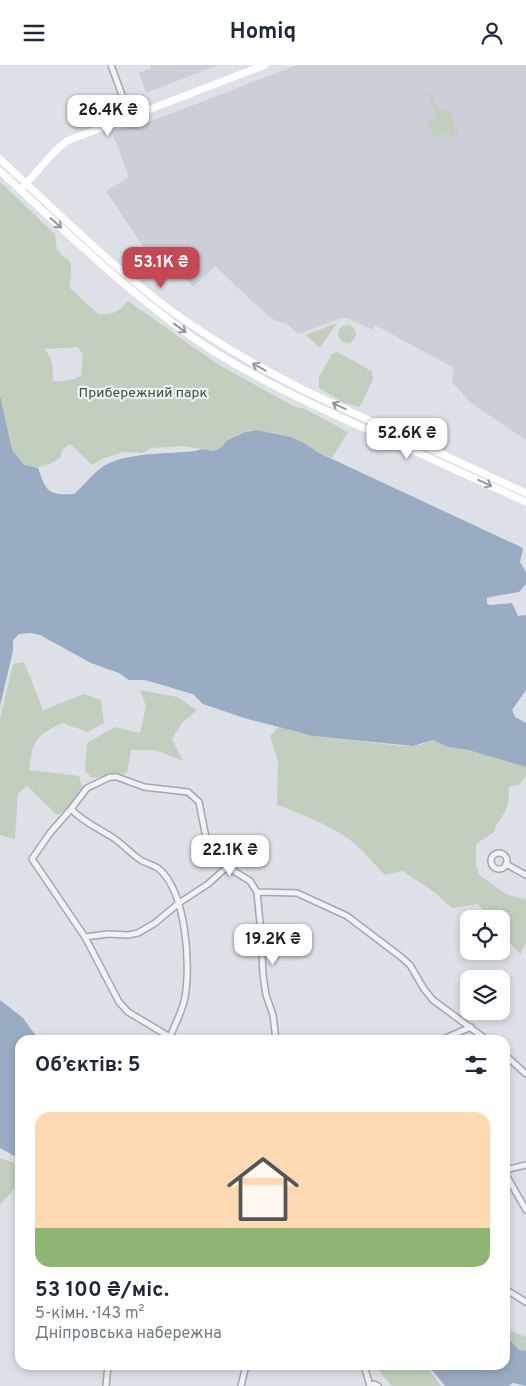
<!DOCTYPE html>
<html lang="uk">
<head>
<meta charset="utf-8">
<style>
  :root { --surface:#fff; --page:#f6f6f7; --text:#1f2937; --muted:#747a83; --line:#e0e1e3; --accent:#c34a54 }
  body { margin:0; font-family:Overpass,sans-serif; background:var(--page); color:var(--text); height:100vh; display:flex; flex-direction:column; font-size:19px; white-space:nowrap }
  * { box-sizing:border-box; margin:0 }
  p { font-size:16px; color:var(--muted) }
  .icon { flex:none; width:28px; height:28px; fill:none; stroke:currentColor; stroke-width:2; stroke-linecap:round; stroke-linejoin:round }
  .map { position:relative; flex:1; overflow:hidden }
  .panel { position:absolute; left:15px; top:970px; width:495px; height:335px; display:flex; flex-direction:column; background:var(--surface); border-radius:15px; box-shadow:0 2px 8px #0003 }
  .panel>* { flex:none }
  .controls { position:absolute; left:460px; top:845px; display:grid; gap:10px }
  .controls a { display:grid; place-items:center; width:50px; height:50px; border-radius:10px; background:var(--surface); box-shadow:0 2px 8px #0003; font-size:25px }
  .price { position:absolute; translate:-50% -42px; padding:0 11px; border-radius:10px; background:#fff; color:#222; font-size:16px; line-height:32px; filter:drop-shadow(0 1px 2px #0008) }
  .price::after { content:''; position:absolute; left:50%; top:30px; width:15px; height:11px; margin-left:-8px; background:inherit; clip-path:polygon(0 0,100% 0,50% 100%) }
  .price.on { background:var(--accent); color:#fff }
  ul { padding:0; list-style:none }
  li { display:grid; align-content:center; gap:10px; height:265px; padding:0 20px }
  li+li { border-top:1px solid var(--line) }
  li span { display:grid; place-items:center; height:155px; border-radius:15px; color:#555 }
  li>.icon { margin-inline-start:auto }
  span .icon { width:90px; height:90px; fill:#fffc; stroke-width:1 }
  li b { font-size:21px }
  h2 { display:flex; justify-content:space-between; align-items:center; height:60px; padding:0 20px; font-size:21px }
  header { display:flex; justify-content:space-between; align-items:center; height:65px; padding:0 20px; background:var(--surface); font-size:22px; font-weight:700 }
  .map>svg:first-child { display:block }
  .built { fill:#cccfd7 }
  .green { fill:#c2cfbf; fill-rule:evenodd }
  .water { fill:#9aacc4 }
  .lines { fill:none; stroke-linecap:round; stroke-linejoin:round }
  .street-casing { stroke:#a3a7af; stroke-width:8 }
  .street { stroke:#f0f1f5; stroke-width:5 }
  .secondary { stroke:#fff; stroke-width:7 }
  .oneway { stroke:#94969d }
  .labels { text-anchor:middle; stroke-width:4.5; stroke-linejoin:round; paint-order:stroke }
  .park-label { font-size:14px; fill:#3a5636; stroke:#eceff4 }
</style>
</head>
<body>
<header><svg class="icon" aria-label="menu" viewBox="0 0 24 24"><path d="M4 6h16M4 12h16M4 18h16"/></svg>Homiq<svg class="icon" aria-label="person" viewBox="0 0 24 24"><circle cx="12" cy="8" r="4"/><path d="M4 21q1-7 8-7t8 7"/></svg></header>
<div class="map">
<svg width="526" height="1321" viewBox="0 0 526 1321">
  <rect width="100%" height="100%" fill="#dde0e6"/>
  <path class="built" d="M150 0H218L146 28 139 8 151 3Z
    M297 0H526V375L470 337 452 317 454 303 375 260 373 265 347 253 340 254 298 269 287 259 276 256 267 250 215 201 193 222 172 197 161 204 152 195 106 126 129 112 112 67 141 56 144 59Z"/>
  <path class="green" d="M427 27H430L438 45H449L458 66 457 72H451L448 68 434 73 427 57 437 52Z
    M0 117 55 169 57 185 71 198 70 223 98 249C113 250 119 247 128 236L219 300 295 342 305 344 348 367 332 393 317 387 306 379 291 372 250 365 226 376 222 382 214 386 184 381 151 383 143 388 123 387 102 394 92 400 70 379 63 384 60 393C43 405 21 405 0 408ZM78 282 83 290 81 311C72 316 63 316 53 316 52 303 54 293 44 284Z
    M337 258 320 283 305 270Z
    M338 269a9 9 0 1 1 18 0a9 9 0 1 1-18 0Z
    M337 287 372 306 373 314 360 342 344 338 319 323V312L332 289Z
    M24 597 43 645 84 629 101 635 104 658 88 667 63 658C35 670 33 675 29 705L79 711 83 724 66 745 57 750 27 721 18 729 15 774 0 770V654L13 599Z
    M140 625 177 632 197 645 183 657 172 674 183 696 155 685H131L127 708 92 713 85 706 87 678 115 662 140 668 146 641Z
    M279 662 313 671 403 681 420 680 433 675 448 682 468 685 526 702V711L519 720 511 721 509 723C509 731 509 740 504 748 500 755 496 759 494 767L476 779V800L479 810 506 829 526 835V879L521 886V890L501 867V854H491L478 839 452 843 434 827 403 806 385 810C375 800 366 788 355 779 337 763 300 748 277 740L278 696 270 671Z
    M0 1093 20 1100V1117L0 1140Z
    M505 1263 526 1272V1286L519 1285 505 1270Z
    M374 1300H425L441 1321H392Z"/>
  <path class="water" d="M0 331 12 385 24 400 38 403C46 425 47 431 74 429 84 421 91 410 102 402 125 387 168 389 195 386L202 384 214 386 222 382 226 376 245 367 256 365 291 372 306 379 317 387 521 482 523 484 520 497 526 507V519L519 527 490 532 487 533V539L490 540 512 538 518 551 526 550V625L512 645 515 652 526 658V702L468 685 448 682 433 675 413 681 313 671 244 653 203 639 193 629 189 628 145 615H129L119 608 91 598 40 570 31 568 19 569 13 575V586L0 641Z
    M0 935 23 953 39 975H20V1094L0 1083Z
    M505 1270 519 1285 526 1286V1321L513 1318 508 1321H445L428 1300H505Z"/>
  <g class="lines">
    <defs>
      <path id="street" d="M111 0 130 52
        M71 744C83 757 98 763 112 772 123 779 131 789 142 796 148 799 154 800 159 804 186 827 191 899 185 932 183 945 175 959 170 972
        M491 796a8 8 0 1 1 16 0a8 8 0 1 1-16 0Z
        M506 799 526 810
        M227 802 250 816 257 827 297 828 347 851 401 892 410 900 424 924 433 935 487 975
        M257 827 261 868 263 910 266 930 273 950 276 975
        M85 872 108 869 128 870 138 868 155 858 179 838 208 819 227 802 216 792 208 783 199 737 188 727 144 722 117 712H110L87 723 71 744 50 768 32 794 85 872 119 937 128 947 175 975
        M441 975 471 962
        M505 990 526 1009
        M505 1105 526 1100
        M505 1108 526 1145
        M505 1224 526 1237
        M364 1300 370 1321
        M106 1321 108 1300
        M241 1321 246 1300
        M370 1321 374 1319 378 1321"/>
    </defs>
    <use href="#street" class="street-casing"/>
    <use href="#street" class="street"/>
    <path class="secondary" d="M0 94C54 144 106 196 165 241 209 274 258 302 308 327L526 428
      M0 106C66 167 132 232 207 282 258 315 313 340 368 365 421 389 473 413 526 437
      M24 121 55 86 67 76 265 0"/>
  </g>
  <defs><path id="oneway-shaft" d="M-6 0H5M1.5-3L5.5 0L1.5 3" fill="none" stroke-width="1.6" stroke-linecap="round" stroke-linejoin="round" transform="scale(1.25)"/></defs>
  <g class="oneway">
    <use href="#oneway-shaft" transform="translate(56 158) rotate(42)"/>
    <use href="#oneway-shaft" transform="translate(180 263) rotate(36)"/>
    <use href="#oneway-shaft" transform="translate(259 302) rotate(-151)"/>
    <use href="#oneway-shaft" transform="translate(339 341) rotate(-155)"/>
    <use href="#oneway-shaft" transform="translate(485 418) rotate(25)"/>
  </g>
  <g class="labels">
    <g class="park-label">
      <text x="143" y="332">Прибережний парк</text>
    </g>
  </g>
</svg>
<div class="controls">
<a><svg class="icon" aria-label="locate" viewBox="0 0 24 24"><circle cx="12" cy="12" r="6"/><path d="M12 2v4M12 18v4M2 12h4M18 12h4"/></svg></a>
<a><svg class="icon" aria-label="layers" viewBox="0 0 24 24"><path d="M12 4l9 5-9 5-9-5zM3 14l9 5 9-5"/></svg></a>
</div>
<b class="price" style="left:108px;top:72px">26.4K ₴</b>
<b class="price on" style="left:161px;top:224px">53.1K ₴</b>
<b class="price" style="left:407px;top:395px">52.6K ₴</b>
<b class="price" style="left:230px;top:812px">22.1K ₴</b>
<b class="price" style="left:273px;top:901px">19.2K ₴</b>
<section class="panel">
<h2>Об’єктів: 5<svg class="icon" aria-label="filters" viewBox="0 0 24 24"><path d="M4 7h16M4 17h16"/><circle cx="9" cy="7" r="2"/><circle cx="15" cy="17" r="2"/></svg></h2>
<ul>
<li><span style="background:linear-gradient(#ffd9b3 75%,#8fb573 0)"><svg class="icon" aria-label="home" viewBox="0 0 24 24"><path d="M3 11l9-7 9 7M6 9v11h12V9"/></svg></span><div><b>53 100 ₴/міс.</b><p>5-кімн. · 143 m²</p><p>Дніпровська набережна</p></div></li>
</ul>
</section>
</div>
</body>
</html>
